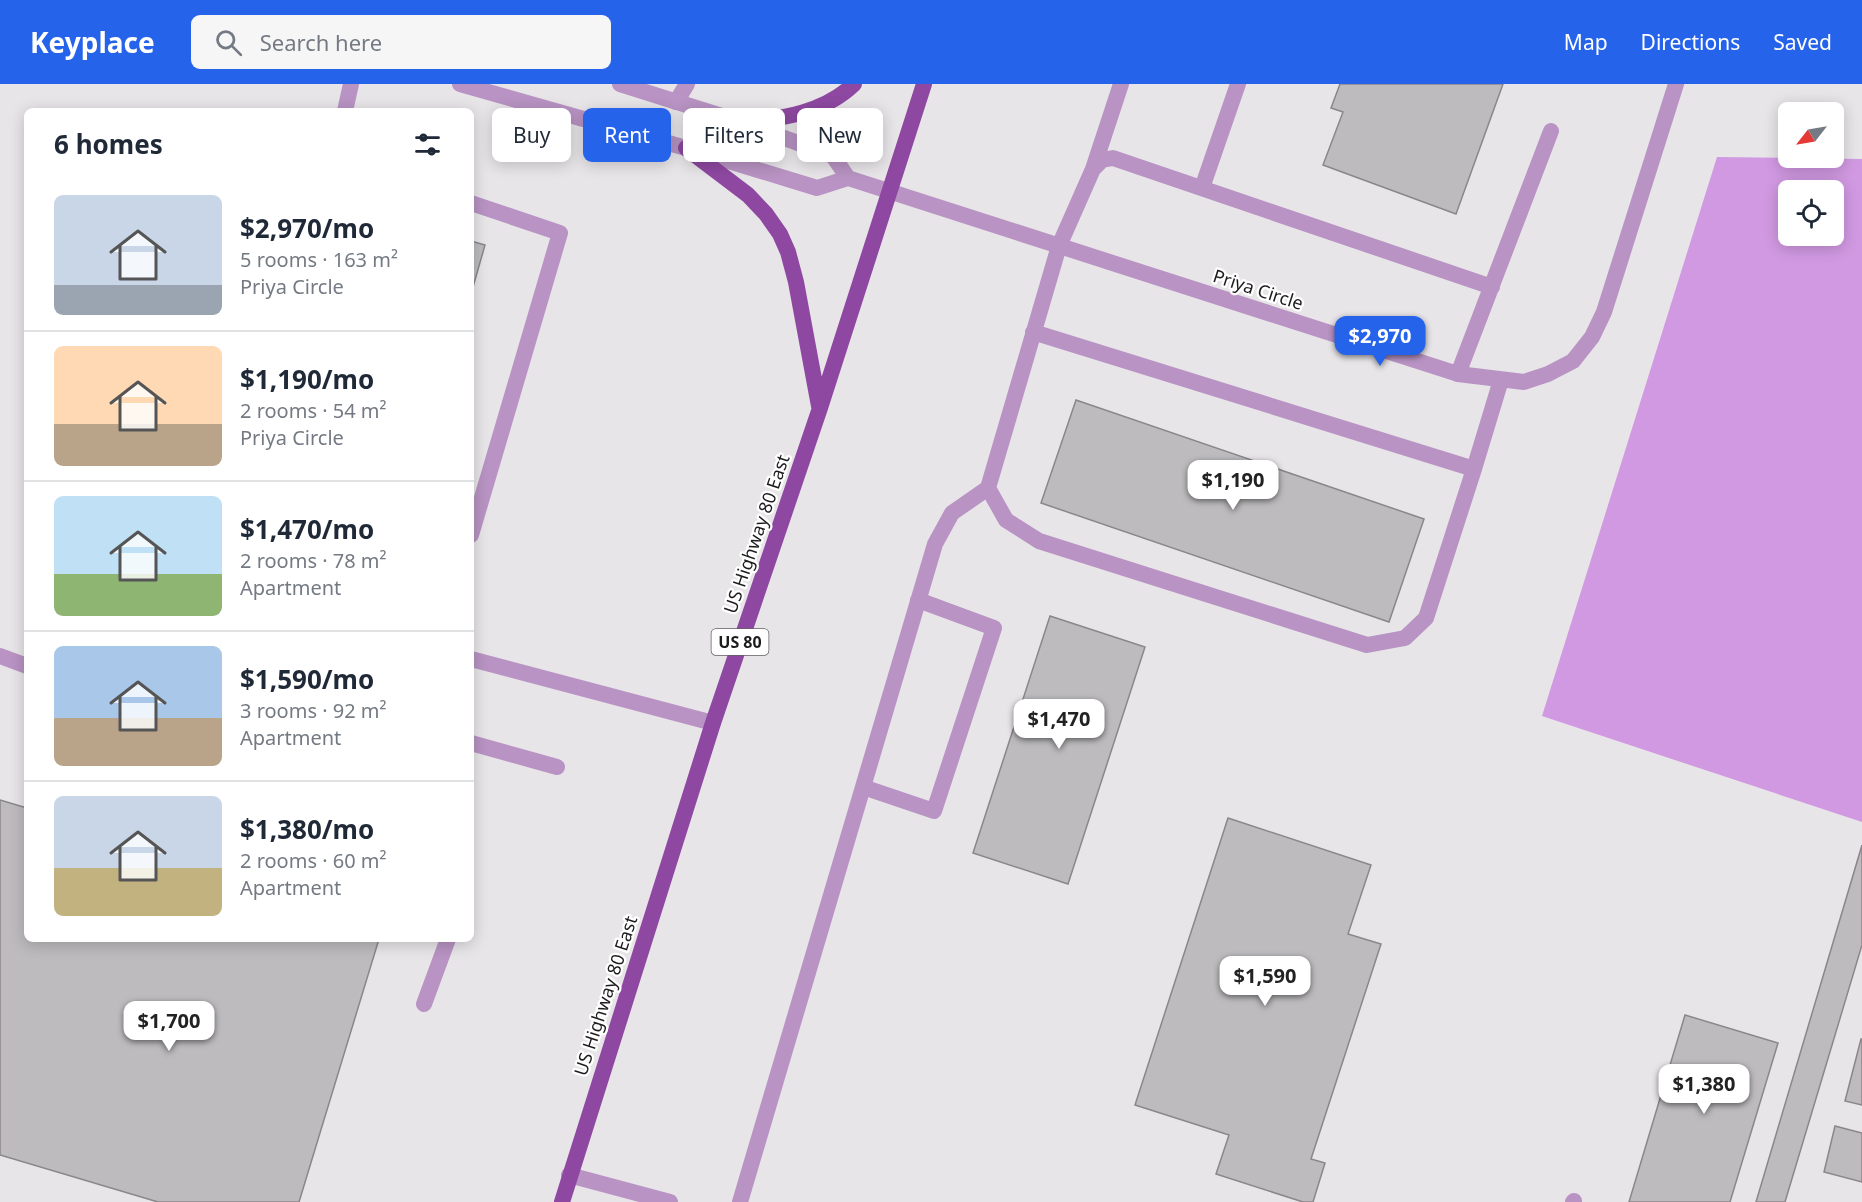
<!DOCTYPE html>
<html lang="en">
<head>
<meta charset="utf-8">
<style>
  :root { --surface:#fff; --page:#f6f6f7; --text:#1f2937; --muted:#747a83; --line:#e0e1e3; --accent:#2563eb }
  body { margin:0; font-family:"Noto Sans",sans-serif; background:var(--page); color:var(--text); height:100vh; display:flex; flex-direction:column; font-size:22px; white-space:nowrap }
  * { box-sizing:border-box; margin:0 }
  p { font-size:20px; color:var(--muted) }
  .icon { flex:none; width:33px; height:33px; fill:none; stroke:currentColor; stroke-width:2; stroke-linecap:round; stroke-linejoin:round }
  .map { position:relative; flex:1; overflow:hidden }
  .sheet { position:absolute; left:24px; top:24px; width:450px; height:834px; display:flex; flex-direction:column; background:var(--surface); border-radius:9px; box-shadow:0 3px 15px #0003 }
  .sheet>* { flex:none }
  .top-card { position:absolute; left:492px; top:24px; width:570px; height:54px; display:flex; gap:12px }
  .needle { width:39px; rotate:239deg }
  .fabs { position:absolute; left:1778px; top:18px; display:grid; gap:12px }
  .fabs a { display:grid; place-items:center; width:66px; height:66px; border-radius:9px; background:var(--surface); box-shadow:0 3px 15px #0003; font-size:30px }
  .price { position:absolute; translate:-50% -51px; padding:0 14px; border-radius:12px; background:#fff; color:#222; font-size:20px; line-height:39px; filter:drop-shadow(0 2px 3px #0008) }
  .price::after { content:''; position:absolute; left:50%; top:36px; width:18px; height:14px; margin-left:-9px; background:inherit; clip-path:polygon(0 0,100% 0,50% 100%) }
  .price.current { background:var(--accent); color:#fff }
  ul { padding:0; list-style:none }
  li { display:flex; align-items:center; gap:18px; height:150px; padding:0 30px }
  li+li { border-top:2px solid var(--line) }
  li span { display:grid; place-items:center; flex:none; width:168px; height:120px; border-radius:9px; color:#555 }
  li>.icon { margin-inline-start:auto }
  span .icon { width:72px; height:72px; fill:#fffc; stroke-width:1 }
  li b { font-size:26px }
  h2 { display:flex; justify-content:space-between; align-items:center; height:72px; padding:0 30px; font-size:26px }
  .tag { padding:0 21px; border-radius:9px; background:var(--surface); box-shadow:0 3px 15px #0003; font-size:21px; line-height:54px }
  .tag.current { background:var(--accent); color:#fff }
  header { display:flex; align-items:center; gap:36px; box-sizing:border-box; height:84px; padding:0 30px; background:var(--accent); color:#fff }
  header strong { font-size:28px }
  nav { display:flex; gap:33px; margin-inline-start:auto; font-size:21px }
  .search { width:420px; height:54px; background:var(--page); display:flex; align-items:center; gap:15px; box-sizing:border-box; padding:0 21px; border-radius:9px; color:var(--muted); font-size:22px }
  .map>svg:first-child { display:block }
  .forest { fill:#d199e2; fill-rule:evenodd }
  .building { fill:#bdbbbe; stroke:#8a878b; stroke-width:1.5 }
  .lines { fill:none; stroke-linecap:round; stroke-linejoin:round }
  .service { stroke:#b893c3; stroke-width:16 }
  .minor { stroke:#b893c3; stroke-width:16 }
  .primary { stroke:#8e48a1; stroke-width:16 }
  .labels { text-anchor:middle; stroke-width:4.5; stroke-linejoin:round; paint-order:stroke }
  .shield { fill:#fff; stroke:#616061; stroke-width:1.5 }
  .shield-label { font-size:16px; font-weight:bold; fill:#1d1c1d }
  .street-label { font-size:18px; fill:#1d1c1d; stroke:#fff }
</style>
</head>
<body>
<header>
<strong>Keyplace</strong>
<div class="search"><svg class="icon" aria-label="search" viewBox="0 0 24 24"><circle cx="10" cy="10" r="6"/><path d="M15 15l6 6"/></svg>Search here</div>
<nav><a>Map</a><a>Directions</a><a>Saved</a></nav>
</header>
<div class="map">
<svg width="1862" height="1118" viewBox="0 0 1862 1118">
  <rect width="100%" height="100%" fill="#e8e5e9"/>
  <path class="forest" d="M1717 73 1862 75V738L1542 632ZM1788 106H1833V152H1788Z"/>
  <path class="building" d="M1340 0H1503L1456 130 1323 81 1343 28 1331 24Z
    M471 157 485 161 471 210Z
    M1076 316 1424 435 1389 538 1041 419Z
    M1050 532 1145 563 1068 800 973 769Z
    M0 716 27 724V855H379L299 1118H158L0 1071Z
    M1228 734 1371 781 1348 850 1381 860 1311 1075 1325 1079 1313 1118H1303L1216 1090 1229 1051 1135 1021Z
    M1862 761V861L1785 1118H1756Z
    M1685 931 1778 959 1730 1118H1629Z
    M1861 955H1862V1021L1845 1017Z
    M1835 1042 1862 1049V1098L1824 1088Z"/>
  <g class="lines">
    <path class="service" d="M676 18 687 0
      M345 27 351 0
      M1093 85 1121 0
      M1202 104 1238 0
      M471 119 560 149 471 451
      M1033 248 1474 385 1501 296
      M1458 290 1551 47
      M988 404 1006 436 1039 457 1367 561 1405 554 1426 534 1474 385
      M0 572 27 582
      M471 575 713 639
      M471 659 557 683
      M863 703 934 727 994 544 918 516
      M424 920 448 855
      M740 1118 935 460 952 429 988 404 1059 162 1093 85 1102 76 1113 74 1492 203
      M1573 1118 1574 1117"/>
    <path class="minor" d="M460 0 686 64 817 104 848 94 1458 290 1524 298 1548 290 1573 277 1592 253 1604 228 1676 0
      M620 0 744 39 833 72 848 94
      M569 1091 670 1118"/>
    <path class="primary" d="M744 39C783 34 824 29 854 0
      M686 64 748 111 766 130 780 150 788 168 796 198 819 322
      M562 1118 713 639 820 324 924 0"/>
  </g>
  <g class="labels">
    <rect class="shield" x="711.5" y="545" width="57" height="26" rx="4.5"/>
    <g class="shield-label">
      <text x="740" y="564">US 80</text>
    </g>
    <g class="street-label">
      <text transform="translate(1258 206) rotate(18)" y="6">Priya Circle</text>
      <text transform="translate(757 450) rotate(-71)" y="6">US Highway 80 East</text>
      <text transform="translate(606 912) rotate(-72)" y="6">US Highway 80 East</text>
    </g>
  </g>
</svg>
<div class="fabs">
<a><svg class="needle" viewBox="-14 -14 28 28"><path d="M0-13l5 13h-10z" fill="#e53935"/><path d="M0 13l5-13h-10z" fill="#747a83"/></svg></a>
<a><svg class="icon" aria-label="locate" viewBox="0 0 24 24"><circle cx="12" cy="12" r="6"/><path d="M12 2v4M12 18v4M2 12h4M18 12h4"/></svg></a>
</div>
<b class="price current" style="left:1380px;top:283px">$2,970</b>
<b class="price" style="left:1233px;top:427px">$1,190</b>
<b class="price" style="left:1059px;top:666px">$1,470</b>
<b class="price" style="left:1265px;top:923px">$1,590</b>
<b class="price" style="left:169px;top:968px">$1,700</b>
<b class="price" style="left:1704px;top:1031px">$1,380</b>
<div class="top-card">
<a class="tag">Buy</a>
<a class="tag current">Rent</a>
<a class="tag">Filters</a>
<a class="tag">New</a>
</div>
<section class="sheet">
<h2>6 homes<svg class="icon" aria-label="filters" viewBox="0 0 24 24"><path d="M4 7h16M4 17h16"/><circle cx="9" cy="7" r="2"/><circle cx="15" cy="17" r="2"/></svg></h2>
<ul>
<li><span style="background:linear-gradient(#c9d6e8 75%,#9aa5b1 0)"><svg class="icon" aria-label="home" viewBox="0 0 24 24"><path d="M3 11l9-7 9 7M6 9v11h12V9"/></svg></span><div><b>$2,970/mo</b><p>5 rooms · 163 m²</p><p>Priya Circle</p></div></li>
<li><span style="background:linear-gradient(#ffd9b3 65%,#b9a48a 0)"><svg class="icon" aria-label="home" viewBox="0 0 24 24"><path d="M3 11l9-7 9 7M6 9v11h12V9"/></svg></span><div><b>$1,190/mo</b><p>2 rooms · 54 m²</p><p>Priya Circle</p></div></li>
<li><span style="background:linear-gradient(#bfe0f5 65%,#8fb573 0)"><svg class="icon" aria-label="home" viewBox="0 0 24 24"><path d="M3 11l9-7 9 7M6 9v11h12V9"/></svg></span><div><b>$1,470/mo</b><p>2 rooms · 78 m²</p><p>Apartment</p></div></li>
<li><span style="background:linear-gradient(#a9c7e8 60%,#b9a48a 0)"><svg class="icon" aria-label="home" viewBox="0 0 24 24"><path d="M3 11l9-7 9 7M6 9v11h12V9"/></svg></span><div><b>$1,590/mo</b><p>3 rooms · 92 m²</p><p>Apartment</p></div></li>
<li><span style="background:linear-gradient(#c9d6e8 60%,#c2b280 0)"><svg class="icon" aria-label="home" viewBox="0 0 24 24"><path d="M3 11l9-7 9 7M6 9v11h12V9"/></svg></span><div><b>$1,380/mo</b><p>2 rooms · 60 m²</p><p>Apartment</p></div></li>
</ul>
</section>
</div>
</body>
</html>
